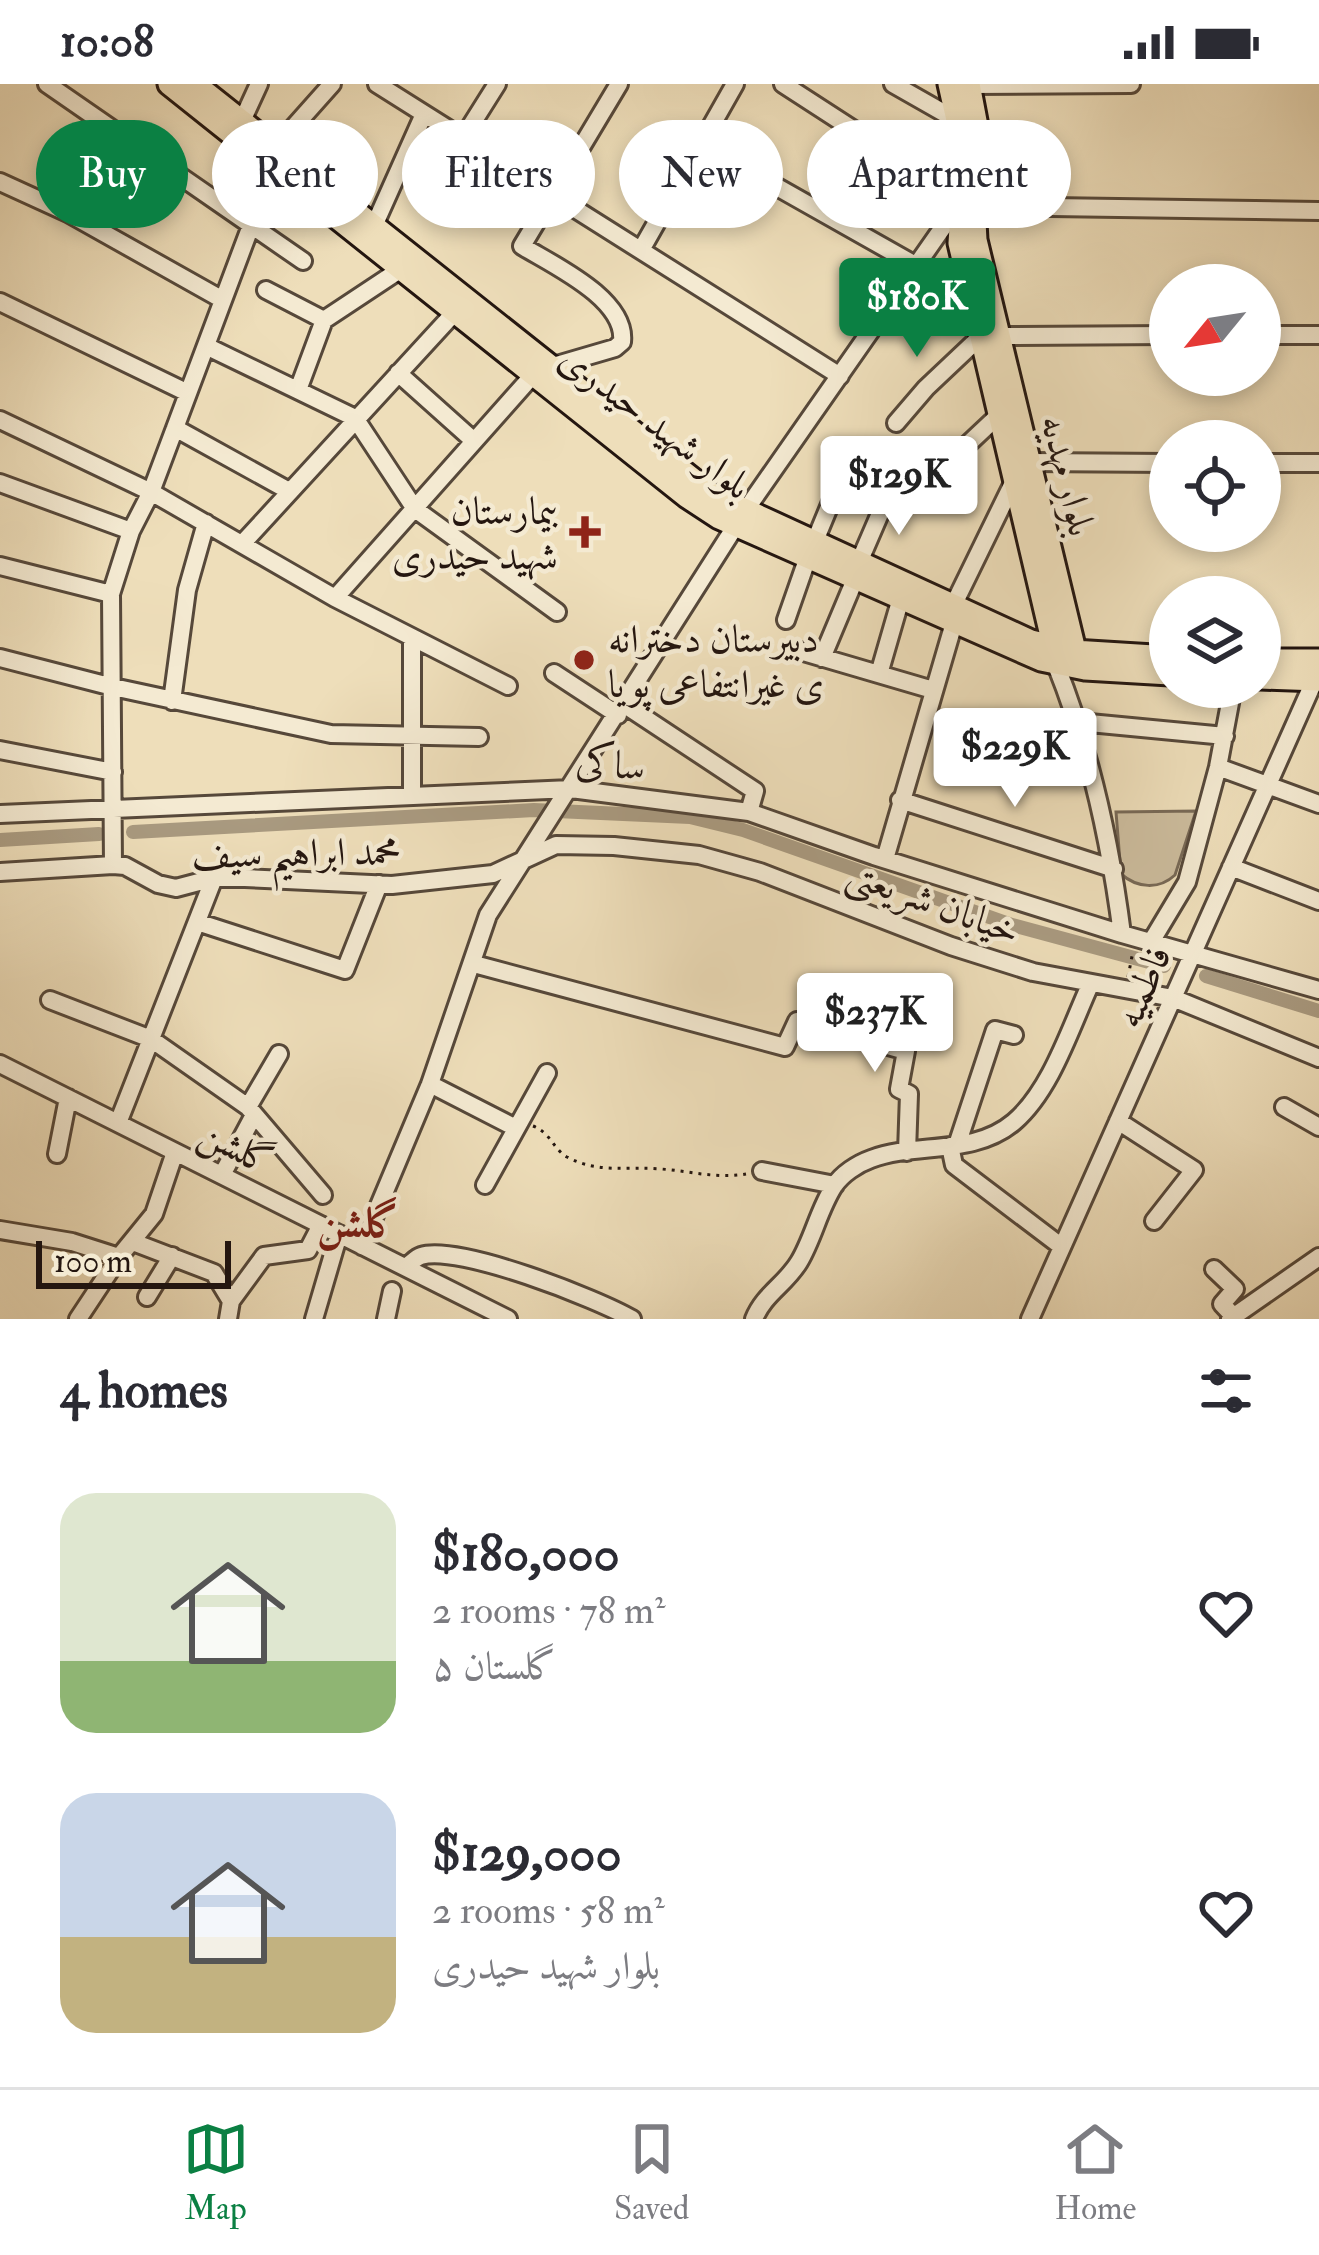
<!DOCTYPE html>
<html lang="en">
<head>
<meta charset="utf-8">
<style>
  :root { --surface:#fff; --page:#f2f2f3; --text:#2b2b33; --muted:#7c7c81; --line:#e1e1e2; --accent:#0b8043 }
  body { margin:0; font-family:"IM FELL Double Pica",Amiri,serif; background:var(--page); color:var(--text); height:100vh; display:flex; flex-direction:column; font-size:45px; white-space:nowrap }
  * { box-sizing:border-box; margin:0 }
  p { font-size:39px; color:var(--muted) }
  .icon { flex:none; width:66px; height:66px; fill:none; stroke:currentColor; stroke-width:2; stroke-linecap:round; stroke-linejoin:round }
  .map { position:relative; height:1235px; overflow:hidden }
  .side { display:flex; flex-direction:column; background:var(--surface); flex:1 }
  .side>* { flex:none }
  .guide { position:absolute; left:36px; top:36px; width:1248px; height:108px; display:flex; gap:24px }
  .needle { width:78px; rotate:240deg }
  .buttons { position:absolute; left:1149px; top:180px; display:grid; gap:24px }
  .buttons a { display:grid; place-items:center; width:132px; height:132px; border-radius:50%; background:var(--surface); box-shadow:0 6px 18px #0003; font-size:60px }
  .scale { position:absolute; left:36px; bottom:30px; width:195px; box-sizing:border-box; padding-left:12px; border:6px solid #241610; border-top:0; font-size:33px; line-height:42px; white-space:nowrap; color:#241610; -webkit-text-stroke:9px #f4ead2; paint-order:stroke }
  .price { position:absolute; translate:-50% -102px; padding:0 27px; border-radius:12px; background:#fff; color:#222; font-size:39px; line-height:78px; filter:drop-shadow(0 3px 6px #0008) }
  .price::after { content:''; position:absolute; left:50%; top:72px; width:36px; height:27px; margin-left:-18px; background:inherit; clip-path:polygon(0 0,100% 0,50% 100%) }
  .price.selected { background:var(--accent); color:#fff }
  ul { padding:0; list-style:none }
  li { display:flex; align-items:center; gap:36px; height:300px; padding:0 60px }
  li span { display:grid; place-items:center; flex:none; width:336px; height:240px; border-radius:36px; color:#555 }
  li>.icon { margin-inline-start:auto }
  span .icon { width:144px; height:144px; fill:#fffc; stroke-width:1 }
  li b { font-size:51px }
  h2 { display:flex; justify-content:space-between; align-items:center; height:144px; padding:0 60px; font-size:51px }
  .tag { padding:0 42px; border-radius:54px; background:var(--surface); box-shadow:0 6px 18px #0003; font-size:42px; line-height:108px }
  .tag.selected { background:var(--accent); color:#fff }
  .status { display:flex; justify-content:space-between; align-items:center; height:84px; padding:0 60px; background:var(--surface); direction:ltr }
  .status svg { height:33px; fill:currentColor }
  .tabs { display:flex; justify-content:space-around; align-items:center; height:168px; border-top:3px solid var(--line); background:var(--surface); font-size:33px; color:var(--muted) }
  .tabs a { display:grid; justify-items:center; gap:6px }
  .tabs .selected { color:var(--accent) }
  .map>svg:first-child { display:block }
  .green { fill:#ccbc9d; stroke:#786956; stroke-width:3 }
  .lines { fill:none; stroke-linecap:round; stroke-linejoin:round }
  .canal { stroke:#a99a80; stroke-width:14 }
  .minor-casing { stroke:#56483a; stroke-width:22 }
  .major-casing { stroke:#241610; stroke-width:27 }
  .path { stroke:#241610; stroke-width:3; stroke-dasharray:3 6; stroke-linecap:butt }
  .minor { stroke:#f4ead2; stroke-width:16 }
  .major { stroke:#eedeba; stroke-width:21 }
  .poi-dot { fill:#8f2418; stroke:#f4ead2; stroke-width:4.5 }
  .labels { text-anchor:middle; stroke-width:9; stroke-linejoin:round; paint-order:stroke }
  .street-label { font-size:39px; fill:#241610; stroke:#f4ead2 }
  .poi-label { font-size:39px; fill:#241610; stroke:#f4ead2; text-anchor:end }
  .neighbourhood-label { font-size:42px; font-weight:bold; fill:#7a1f14; stroke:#f4ead2 }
</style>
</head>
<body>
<div class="status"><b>10:08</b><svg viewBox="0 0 49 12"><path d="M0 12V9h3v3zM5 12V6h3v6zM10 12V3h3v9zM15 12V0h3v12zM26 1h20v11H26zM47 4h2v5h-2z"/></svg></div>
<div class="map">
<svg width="1319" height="1235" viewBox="0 0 1319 1235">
  <rect width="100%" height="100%" fill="#eedeba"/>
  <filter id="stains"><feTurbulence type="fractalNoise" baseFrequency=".00167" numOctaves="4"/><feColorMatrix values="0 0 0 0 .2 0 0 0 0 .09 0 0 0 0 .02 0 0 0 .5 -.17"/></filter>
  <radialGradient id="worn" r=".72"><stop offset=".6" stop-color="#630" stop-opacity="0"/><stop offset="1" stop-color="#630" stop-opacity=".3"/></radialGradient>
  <path class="green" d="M1196 727 1175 791C1159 806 1137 804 1121 790L1116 728Z"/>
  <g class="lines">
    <path class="canal" d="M133 748 534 726 690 733 743 746 1012 841 1164 882
      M0 756 99 750
      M1206 892 1319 927"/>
    <defs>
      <path id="minor" d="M47 0 303 177
        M377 0 840 292
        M893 0 958 37
        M970 1 1131 0
        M242 37 259 0
        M463 54 497 0
        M701 60 917 182
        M275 64 332 0
        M0 98 68 129 223 216
        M978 122 1319 127
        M374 142 424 30
        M641 166 735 0
        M266 206 324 236 401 185
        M0 218 188 309
        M1260 251H1319
        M998 252 1170 251
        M206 262 355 334 415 425 557 528
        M550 283 615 264 622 258C627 215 553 181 522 162L619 0
        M398 289 474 357
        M298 306 324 236
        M0 336 151 408 335 514 508 602
        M896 339 926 304 980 253
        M175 344 289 407
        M1029 378 1170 379
        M1260 379H1319
        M934 392 1000 330
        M0 399 131 447
        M815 457 850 372
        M242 460 455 228
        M860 476 888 411
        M0 482 111 510
        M335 514 533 291
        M954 520 1015 395
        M786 536 808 473
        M800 567 933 606
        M0 574 113 603 331 650 479 653
        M822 574 856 493
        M1056 581C1091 668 1110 757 1122 850
        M554 589 618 631
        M879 590 901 514
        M172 617 187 506 206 439
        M625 621 755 707 749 728
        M1079 638 1225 652
        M0 666 113 688
        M1218 683 1319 720
        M412 712V554
        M900 716 1114 785
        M0 730 571 705 749 728 874 772 1122 850 1319 906
        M885 775 954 539
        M113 781 111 510 131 447 151 408 273 83
        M1231 783 1319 817
        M0 788 113 781 125 782 158 800 176 804 214 794H245L392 801 493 790 556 761 614 762 699 771 760 788 951 862 1033 888 1173 914 1319 974
        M197 838 345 886 379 800
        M1151 858 1187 798 1218 683 1233 603
        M474 880 785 963 797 937 906 967 899 1005 909 1010 907 1068
        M50 916 151 955 248 1023 323 1111
        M0 980 508 1235
        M430 1000 516 1044
        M248 1023 279 970
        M1284 1023 1319 1043
        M1118 1037 1194 1086 1154 1137
        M118 1039 214 794
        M957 1061 995 946 1014 951
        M950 1062 954 1081 1062 1163
        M57 1070 68 1014
        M762 1087 835 1101
        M222 1091 254 1031
        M485 1101 547 989
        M0 1146 72 1158 119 1173
        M133 1158 214 1189 231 1217
        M362 1162 430 1000 488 831 745 427 962 116 783 0
        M405 1183C411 1180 415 1174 421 1172 458 1160 598 1215 632 1235
        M1214 1185 1235 1205 1222 1220 1236 1235
        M147 1213 172 1172
        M78 1235 119 1173 154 1130 175 1068
        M228 1235 231 1217 264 1172 308 1166 321 1141
        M314 1235 339 1150
        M386 1235 392 1207
        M754 1235C764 1210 785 1201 799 1178 813 1155 819 1125 834 1102 842 1090 857 1080 871 1075 916 1058 974 1072 1014 1038 1051 1006 1070 945 1090 901
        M1030 1235 1315 595
        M1230 1235 1319 1173"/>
      <path id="major" d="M169 0 687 413 719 434 1041 576 1085 585 1170 590
        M195 0 713 411 1031 557 1073 567 1170 573
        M949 0 965 72 959 159 1056 573
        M969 0 984 79 975 138 976 156 1078 579
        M1260 576H1319
        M1260 594 1319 596"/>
    </defs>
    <use href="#minor" class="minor-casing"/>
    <use href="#major" class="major-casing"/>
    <path class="path" d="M861 811 870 786
      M1128 893 1133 867
      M533 1042C551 1049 553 1065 567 1073 599 1090 627 1082 661 1085 690 1087 716 1095 746 1090"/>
    <use href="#minor" class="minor"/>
    <use href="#major" class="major"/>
  </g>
  <g class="poi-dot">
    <path d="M579 430h12v12h12v12h-12v12h-12v-12h-12v-12h12z"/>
    <circle cx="584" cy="576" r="12"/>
  </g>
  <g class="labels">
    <g class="street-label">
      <text transform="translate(656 337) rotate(37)" y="14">بلوار شهید حیدری</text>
      <text transform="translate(1069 391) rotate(76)" y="14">بلوار مهدیه</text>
      <text transform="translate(611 679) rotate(6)" y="14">ساکی</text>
      <text transform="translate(296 768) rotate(-1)" y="14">محمد ابراهیم سیف</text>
      <text transform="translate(934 817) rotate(20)" y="14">خیابان شریعتی</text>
      <text transform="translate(1142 902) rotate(-66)" y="14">فاطمیه</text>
      <text transform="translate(237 1062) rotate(27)" y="14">گلشن</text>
    </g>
    <g class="poi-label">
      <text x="558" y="440">بیمارستان<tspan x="558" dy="45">شهید حیدری</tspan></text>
      <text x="608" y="568" text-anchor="start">دبیرستان دخترانه<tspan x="608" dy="45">ی غیرانتفاعی پویا</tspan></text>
    </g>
    <g class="neighbourhood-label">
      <text x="358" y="1152">گلشن</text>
    </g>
  </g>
  <rect width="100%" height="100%" filter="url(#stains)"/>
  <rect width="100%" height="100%" fill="url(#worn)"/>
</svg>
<div class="buttons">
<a><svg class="needle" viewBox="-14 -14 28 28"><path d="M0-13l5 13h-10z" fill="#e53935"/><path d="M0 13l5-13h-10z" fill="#7c7c81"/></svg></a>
<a><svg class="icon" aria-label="locate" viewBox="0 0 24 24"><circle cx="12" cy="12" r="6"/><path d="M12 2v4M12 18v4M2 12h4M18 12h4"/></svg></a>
<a><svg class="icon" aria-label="layers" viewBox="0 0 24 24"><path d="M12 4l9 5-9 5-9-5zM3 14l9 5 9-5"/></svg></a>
</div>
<div class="scale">100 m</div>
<b class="price selected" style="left:917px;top:276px">$180K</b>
<b class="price" style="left:899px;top:454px">$129K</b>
<b class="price" style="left:1015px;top:726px">$229K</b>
<b class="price" style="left:875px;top:991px">$237K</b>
<div class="guide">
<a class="tag selected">Buy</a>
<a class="tag">Rent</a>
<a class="tag">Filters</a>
<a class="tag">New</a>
<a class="tag">Apartment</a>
</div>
</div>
<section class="side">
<h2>4 homes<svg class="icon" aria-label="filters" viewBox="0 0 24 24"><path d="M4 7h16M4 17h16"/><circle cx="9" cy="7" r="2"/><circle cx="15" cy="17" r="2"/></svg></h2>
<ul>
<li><span style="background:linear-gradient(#dfe7d0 70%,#8fb573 0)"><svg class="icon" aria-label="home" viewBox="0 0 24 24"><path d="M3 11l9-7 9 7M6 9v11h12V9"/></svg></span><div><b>$180,000</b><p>2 rooms · 78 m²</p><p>گلستان ۵</p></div><svg class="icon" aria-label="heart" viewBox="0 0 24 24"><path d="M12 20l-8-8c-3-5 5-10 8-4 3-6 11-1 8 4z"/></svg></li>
<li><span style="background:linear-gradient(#c9d6e8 60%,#c2b280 0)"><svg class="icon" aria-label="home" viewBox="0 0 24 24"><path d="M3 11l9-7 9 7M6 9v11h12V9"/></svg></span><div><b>$129,000</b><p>2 rooms · 58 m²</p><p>بلوار شهید حیدری</p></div><svg class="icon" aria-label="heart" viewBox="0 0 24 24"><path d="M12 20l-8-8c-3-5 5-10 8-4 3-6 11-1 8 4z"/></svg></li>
</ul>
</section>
<nav class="tabs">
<a class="selected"><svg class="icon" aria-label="map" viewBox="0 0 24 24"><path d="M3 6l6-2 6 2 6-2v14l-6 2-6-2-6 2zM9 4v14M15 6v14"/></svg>Map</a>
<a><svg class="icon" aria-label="saved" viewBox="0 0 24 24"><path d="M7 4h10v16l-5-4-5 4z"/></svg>Saved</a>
<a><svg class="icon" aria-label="home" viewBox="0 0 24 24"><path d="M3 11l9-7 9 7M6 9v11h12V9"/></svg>Home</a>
</nav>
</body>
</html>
